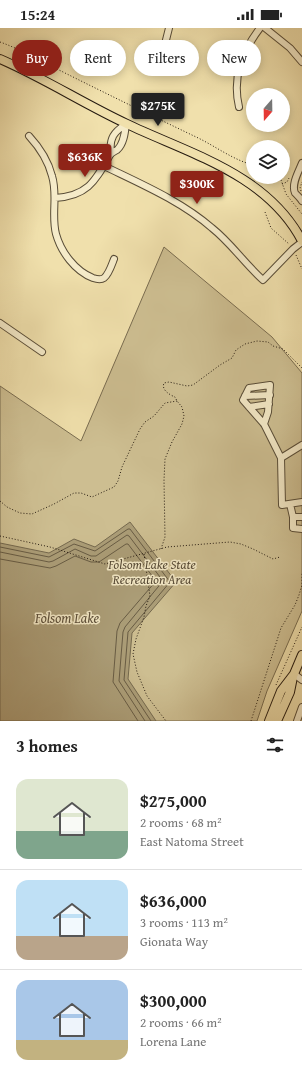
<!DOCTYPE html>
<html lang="en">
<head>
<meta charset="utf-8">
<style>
  :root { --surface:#fff; --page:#f6f6f6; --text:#222; --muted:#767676; --line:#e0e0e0; --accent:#8f2418 }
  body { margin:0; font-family:"Gentium Book Plus",serif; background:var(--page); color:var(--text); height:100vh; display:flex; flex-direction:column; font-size:15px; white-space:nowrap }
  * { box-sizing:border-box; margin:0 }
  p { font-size:13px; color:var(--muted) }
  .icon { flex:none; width:22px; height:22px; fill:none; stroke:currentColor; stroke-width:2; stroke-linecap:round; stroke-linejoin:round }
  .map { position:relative; height:693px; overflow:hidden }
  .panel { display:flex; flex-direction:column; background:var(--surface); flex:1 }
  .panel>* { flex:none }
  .banner { position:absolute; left:12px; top:12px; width:278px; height:36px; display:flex; gap:8px }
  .needle { width:26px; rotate:200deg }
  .buttons { position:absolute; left:246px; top:60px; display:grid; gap:8px }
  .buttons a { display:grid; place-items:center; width:44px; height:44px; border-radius:50%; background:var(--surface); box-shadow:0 2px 10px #0003; font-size:20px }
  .price { position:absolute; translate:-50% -34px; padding:0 9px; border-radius:4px; background:var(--accent); color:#fff; font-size:13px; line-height:26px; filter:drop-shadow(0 1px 2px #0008) }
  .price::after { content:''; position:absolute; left:50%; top:24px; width:12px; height:9px; margin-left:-6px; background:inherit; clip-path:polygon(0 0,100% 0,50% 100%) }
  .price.on { background:#222; color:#fff }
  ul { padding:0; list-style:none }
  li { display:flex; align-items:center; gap:12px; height:100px; padding:0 16px }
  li+li { border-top:1px solid var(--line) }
  li span { display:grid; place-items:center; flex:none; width:112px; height:80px; border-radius:12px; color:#555 }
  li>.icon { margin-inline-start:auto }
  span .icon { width:48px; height:48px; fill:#fffc; stroke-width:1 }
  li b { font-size:17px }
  h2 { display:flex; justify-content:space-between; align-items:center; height:48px; padding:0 16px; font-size:17px }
  .chip { padding:0 14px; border-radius:18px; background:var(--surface); box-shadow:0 2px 10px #0003; font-size:14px; line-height:36px }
  .chip.on { background:var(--accent); color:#fff }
  .status { display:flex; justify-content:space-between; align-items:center; height:28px; padding:0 20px; background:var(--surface); direction:ltr }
  .status svg { height:11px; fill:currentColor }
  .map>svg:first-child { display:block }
  .green { fill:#cdbe91; stroke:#796c50 }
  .water { fill:#ab9d77; stroke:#75694e }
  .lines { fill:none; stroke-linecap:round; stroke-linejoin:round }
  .shore { stroke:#685c44; stroke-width:1 }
  .minor-casing { stroke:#584c37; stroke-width:8 }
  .major-casing { stroke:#251a10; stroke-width:10 }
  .path { stroke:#251a10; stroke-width:1; stroke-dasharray:1 2; stroke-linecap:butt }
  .minor { stroke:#f5ebc9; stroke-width:6 }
  .major { stroke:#f0e0ac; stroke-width:8 }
  .labels { text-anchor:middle; stroke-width:3; stroke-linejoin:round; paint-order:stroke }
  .park-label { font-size:13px; font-style:italic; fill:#574b37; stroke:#f5ebc9 }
  .water-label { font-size:14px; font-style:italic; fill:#5b4e39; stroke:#f5ebc9 }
</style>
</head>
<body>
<div class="status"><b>15:24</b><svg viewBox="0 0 49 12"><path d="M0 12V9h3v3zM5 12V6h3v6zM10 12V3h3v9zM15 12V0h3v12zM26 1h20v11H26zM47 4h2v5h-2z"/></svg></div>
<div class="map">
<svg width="302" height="693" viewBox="0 0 302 693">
  <rect width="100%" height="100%" fill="#f0e0ac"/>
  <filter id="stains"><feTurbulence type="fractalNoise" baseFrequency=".005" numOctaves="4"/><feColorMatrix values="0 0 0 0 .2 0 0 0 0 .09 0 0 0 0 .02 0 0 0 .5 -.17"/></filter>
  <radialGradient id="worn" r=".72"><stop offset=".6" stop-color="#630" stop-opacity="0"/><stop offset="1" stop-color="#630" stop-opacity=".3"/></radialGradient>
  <path class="green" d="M164 219 272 309 302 345V583L267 663 257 693H0V358L81 413Z"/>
  <path class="water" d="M130 494 176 554 132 605 128 651 156 693H0V515L49 525 74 511 95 519Z"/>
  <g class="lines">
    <path class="shore" d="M0 519 49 529 74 516 95 523 128 501H130L170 554 128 604 124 652 151 693
      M0 524 49 534 53 533 75 521 91 528H96L127 507 129 508 163 553 125 599 123 604 119 653 145 693
      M0 531 50 540 56 538 75 528 91 534H99L126 516H128L156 553 120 595 117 603 113 654 138 693"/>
    <defs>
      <path id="minor" d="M265 0 290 20 302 34
        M163 39 164 20 169 0
        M239 79C232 49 242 24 260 0
        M29 108C40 120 48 132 52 148 58 167 51 187 56 206 61 224 75 243 93 250 96 251 101 252 104 250 109 246 112 236 114 231
        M111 125C109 110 114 104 126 96
        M302 135C299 143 291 156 295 165 297 167 300 170 302 173
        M104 138C141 156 181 173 212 200 231 215 245 236 263 252L293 221 302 214
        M55 170C88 168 95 153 110 127 112 124 114 124 117 122 124 116 125 104 126 96
        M0 295 42 324
        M245 368 270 367
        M249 379 269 376
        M264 396 268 384 270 357 249 360 243 372 264 396 281 430
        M302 417 281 430 282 477 302 474
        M290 476 293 489H302
        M293 489V500L302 501
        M294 646 302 652
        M297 693 302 679"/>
      <path id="major" d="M0 31C44 50 84 76 127 96 190 126 267 146 302 213
        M269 693 281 663 294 646 302 627
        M277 693 290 664 293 649"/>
    </defs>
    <use href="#minor" class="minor-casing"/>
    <use href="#major" class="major-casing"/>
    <path class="path" d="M0 14C20 21 38 32 57 41 103 64 148 86 194 108 214 117 231 131 253 137
      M280 149 286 166 302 186
      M282 156 287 154 289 150
      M301 163 300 160 302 154
      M265 184 271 200 289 216
      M296 227 302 241
      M0 473 7 479 20 485 32 486 54 476 74 465H81L92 469 114 459 118 453 122 439 140 401 145 394 154 388 165 375 177 373
      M0 508 50 519 105 536 167 519 230 514 241 516 253 521 273 531 280 529
      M161 521 165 509 164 452 165 431 172 414 182 396 184 388 182 379 177 373 175 369C170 367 161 362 164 355L169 354 187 358 193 357 220 337 232 330 236 322 245 316 257 313 268 314 273 318 283 321 302 340
      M144 526 150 568 146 578 144 589 136 611 133 626 137 644 147 668 166 693
      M276 657 302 599
      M251 693 281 600 295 577 299 567 302 557V545"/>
    <use href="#minor" class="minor"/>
    <use href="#major" class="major"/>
  </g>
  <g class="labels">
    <g class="park-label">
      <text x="152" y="541">Folsom Lake State<tspan x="152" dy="15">Recreation Area</tspan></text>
    </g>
    <g class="water-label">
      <text x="67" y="595">Folsom Lake</text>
    </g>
  </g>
  <rect width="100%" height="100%" filter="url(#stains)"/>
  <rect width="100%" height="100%" fill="url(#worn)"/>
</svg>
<div class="buttons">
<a><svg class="needle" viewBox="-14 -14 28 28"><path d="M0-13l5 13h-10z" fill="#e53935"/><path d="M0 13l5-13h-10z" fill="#767676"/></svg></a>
<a><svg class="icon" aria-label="layers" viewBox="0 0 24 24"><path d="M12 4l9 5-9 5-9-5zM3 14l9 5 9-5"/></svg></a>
</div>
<b class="price on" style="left:158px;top:99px">$275K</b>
<b class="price" style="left:85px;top:150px">$636K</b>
<b class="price" style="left:197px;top:177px">$300K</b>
<div class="banner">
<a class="chip on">Buy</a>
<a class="chip">Rent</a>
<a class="chip">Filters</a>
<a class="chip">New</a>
</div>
</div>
<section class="panel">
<h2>3 homes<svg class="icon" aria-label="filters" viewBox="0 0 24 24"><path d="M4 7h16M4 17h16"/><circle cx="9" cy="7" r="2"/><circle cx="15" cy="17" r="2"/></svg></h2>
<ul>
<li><span style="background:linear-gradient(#dfe7d0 65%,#7fa58c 0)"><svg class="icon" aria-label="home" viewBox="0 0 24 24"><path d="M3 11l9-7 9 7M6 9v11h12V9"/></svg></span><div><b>$275,000</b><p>2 rooms · 68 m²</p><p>East Natoma Street</p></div></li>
<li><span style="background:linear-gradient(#bfe0f5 70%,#b9a48a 0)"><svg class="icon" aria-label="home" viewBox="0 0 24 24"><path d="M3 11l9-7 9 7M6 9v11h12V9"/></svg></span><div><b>$636,000</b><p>3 rooms · 113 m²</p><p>Gionata Way</p></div></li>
<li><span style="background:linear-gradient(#a9c7e8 75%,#c2b280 0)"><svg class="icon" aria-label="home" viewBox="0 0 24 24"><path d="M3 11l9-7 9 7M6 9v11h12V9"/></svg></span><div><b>$300,000</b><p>2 rooms · 66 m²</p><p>Lorena Lane</p></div></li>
</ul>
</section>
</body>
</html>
